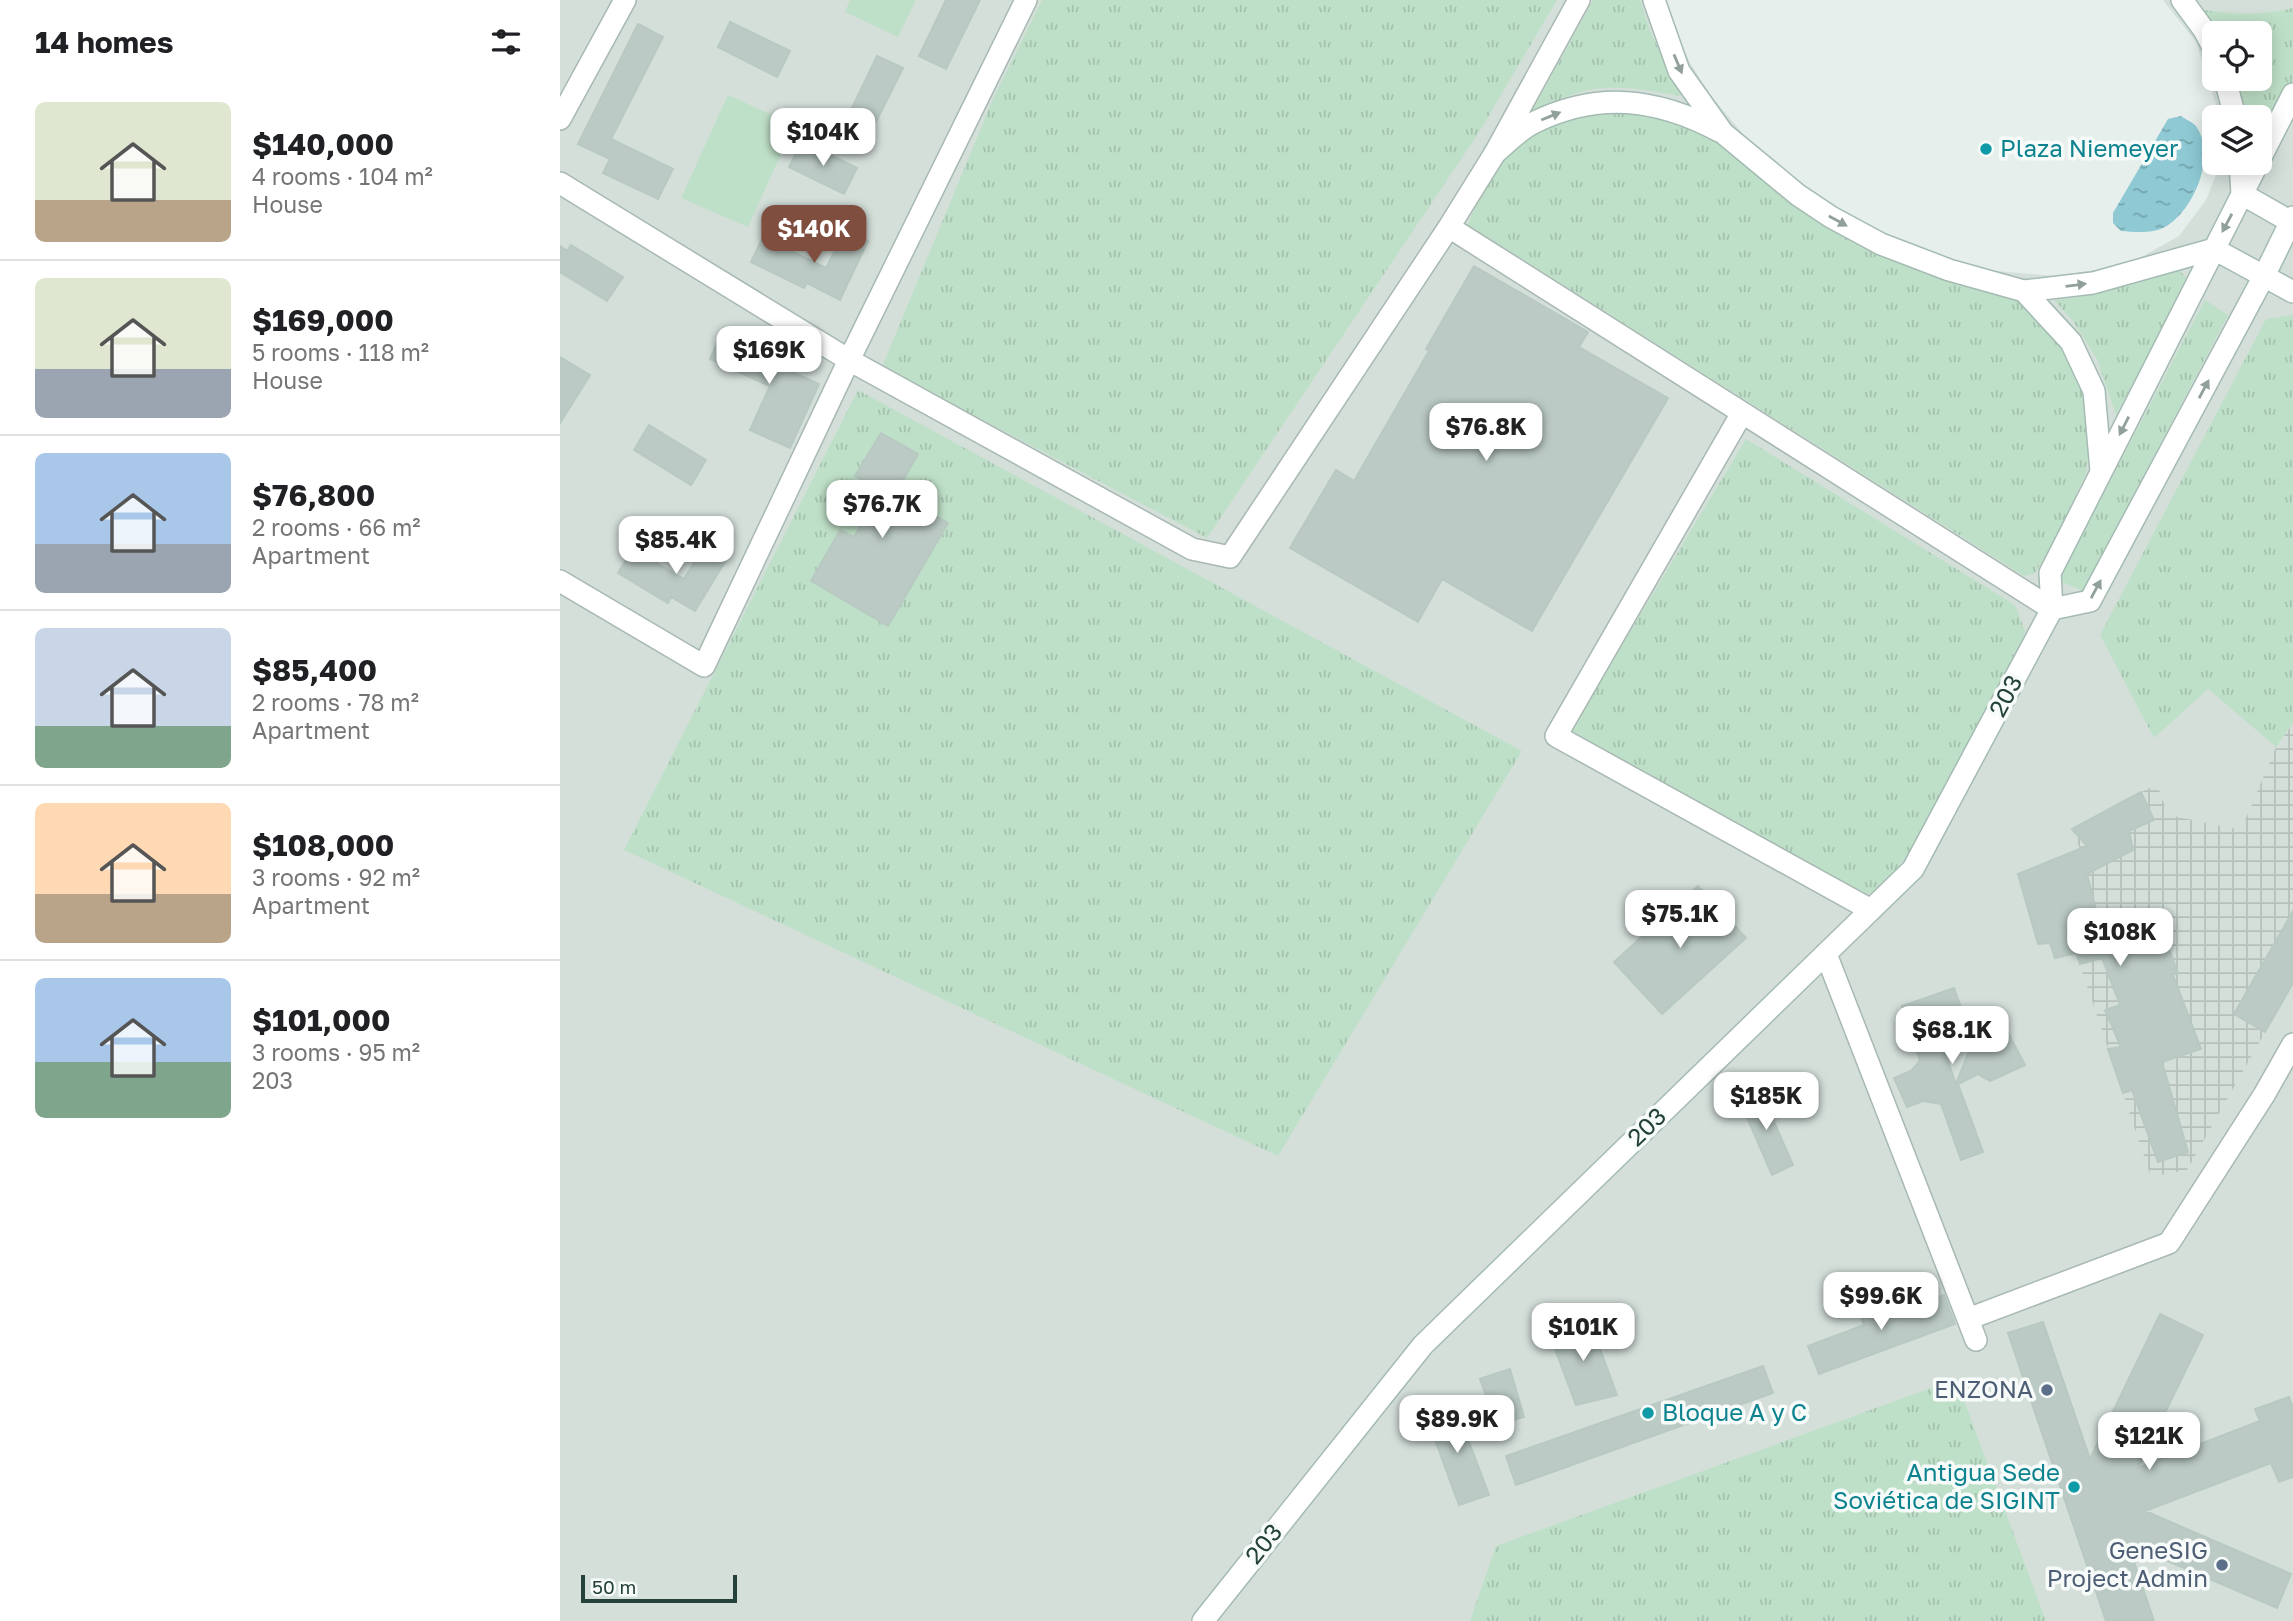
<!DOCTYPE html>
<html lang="en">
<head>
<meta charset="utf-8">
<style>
  :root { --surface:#fff; --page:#f6f6f6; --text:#202124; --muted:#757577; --line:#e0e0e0; --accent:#7f4e3f }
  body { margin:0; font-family:"Golos Text",sans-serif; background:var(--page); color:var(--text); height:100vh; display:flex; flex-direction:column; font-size:26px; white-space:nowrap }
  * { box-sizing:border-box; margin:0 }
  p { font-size:23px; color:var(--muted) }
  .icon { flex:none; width:38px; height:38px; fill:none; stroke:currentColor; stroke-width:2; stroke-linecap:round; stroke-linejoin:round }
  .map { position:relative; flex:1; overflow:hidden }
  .details { display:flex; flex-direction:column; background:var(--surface); width:560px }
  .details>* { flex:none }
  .buttons { position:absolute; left:1642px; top:21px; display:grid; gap:14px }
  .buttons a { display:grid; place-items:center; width:70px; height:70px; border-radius:10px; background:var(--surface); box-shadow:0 4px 18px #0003; font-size:35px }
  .scale { position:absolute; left:21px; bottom:18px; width:156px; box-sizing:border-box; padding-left:7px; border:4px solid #24423a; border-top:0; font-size:19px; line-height:24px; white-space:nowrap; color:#24423a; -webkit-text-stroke:5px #f7fbf9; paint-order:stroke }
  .price { position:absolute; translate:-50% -60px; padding:0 16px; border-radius:14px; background:#fff; color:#222; font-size:23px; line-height:46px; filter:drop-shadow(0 2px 4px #0008) }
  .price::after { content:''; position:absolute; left:50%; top:42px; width:21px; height:16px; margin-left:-10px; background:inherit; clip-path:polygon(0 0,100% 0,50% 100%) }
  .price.active { background:var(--accent); color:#fff }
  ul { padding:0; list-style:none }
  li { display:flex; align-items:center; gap:21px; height:175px; padding:0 35px }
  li+li { border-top:2px solid var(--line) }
  li span { display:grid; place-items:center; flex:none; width:196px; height:140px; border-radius:10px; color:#555 }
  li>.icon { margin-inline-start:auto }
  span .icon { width:84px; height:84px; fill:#fffc; stroke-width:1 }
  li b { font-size:30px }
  h2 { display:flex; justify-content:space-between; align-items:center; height:84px; padding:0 35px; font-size:30px }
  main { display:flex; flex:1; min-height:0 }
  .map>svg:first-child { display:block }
  .built { fill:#d4dfda; fill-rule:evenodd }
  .industrial { fill:url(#industrial-grid) }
  .grass { fill:url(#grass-tufts) }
  .green { fill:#bfe0c8 }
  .water { fill:url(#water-ripples) }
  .building { fill:#bbcac4; stroke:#b8c9c2; stroke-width:2 }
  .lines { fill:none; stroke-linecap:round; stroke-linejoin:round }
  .street-casing { stroke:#a8b8b2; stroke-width:24 }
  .secondary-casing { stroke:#a4bbb3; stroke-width:24 }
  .street { stroke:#fff; stroke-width:21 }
  .secondary { stroke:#fff; stroke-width:21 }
  .oneway { fill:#92a09c }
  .culture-dot { fill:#0f9aa8; stroke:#f7fbf9; stroke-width:2.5 }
  .service-dot { fill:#5c6f8a; stroke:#f7fbf9; stroke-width:2.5 }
  .labels { text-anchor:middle; stroke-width:7; stroke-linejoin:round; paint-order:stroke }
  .culture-label { font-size:24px; fill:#0d838f; stroke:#f7fbf9; text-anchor:start }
  .street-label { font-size:24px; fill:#24423a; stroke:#f7fbf9 }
  .service-label { font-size:24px; fill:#4e5e75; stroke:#f7fbf9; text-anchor:end }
</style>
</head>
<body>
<main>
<section class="details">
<h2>14 homes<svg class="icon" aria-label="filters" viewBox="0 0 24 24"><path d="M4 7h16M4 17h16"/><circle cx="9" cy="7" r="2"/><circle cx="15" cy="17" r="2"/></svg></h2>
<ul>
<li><span style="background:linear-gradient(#dfe7d0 70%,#b9a48a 0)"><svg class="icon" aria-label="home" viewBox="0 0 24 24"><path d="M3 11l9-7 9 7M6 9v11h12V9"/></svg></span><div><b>$140,000</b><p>4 rooms · 104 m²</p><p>House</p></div></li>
<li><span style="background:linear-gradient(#dfe7d0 65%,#9aa5b1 0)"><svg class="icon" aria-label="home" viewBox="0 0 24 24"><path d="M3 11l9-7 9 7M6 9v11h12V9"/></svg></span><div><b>$169,000</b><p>5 rooms · 118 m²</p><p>House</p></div></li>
<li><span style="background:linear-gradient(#a9c7e8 65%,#9aa5b1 0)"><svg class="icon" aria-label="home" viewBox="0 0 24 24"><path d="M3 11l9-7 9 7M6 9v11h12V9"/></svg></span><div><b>$76,800</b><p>2 rooms · 66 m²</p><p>Apartment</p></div></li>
<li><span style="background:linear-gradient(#c9d6e8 70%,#7fa58c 0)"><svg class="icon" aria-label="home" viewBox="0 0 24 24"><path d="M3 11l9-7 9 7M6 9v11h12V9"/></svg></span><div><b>$85,400</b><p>2 rooms · 78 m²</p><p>Apartment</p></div></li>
<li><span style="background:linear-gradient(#ffd9b3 65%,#b9a48a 0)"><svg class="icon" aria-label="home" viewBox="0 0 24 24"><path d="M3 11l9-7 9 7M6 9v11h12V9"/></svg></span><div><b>$108,000</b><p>3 rooms · 92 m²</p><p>Apartment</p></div></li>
<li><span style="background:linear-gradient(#a9c7e8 60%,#7fa58c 0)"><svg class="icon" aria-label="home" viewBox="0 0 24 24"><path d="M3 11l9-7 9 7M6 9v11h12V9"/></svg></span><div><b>$101,000</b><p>3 rooms · 95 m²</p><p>203</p></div></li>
</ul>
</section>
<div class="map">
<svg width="1733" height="1621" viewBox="0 0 1733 1621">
  <defs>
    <pattern id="industrial-grid" width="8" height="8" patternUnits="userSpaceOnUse" patternTransform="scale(1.75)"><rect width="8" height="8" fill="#d4dfda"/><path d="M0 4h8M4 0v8" fill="none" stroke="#b6c1bc"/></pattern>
    <pattern id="grass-tufts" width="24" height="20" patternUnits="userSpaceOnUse" patternTransform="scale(1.75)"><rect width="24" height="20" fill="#bfe0c8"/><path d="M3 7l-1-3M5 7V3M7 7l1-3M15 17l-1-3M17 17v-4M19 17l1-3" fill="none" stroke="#a4c1ad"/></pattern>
    <pattern id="water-ripples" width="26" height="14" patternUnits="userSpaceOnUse" patternTransform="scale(1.75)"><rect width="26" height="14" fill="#8ec9d4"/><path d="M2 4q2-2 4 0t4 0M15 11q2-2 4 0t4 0" fill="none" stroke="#74a5ad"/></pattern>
  </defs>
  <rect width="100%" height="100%" fill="#e6efeb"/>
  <path class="built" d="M0 0H1106L1116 31 1130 63 1151 96 1184 135 1240 186 1303 226 1361 251 1424 270 1495 276 1567 265 1619 236 1646 200 1661 163H1699V117H1660L1636 42 1603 0H1733V1621H0ZM1654 33H1699V79H1654Z"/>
  <path class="industrial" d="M1733 723V983L1627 1170 1591 1177 1516 953 1495 958 1490 943 1478 944 1458 874 1520 849 1512 829 1597 784 1608 815 1681 830 1716 747Z"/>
  <path class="grass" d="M482 0H997L918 134 647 538 322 367 433 99Z
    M1033 0H1080L1090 31 1121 96C1093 91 1059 84 1029 90 1003 95 978 111 957 125L985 88Z
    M1733 8V80L1710 128 1699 140V117H1684L1672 79H1699V33H1654L1637 9C1669 14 1701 16 1733 8Z
    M1056 108 1138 128 1173 152 1188 167 1462 303 1498 338 1522 381 1532 429 1526 473 1490 549 1474 574 1464 576 908 225C915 206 922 187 933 170 949 147 982 128 1008 117 1022 111 1041 110 1056 108Z
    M1607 269H1618L1628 280 1556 415 1537 359 1513 321 1494 300C1536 297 1570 286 1607 269Z
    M1645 300 1668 315 1523 591 1498 580Z
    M1733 315V723L1716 747 1648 689 1594 738 1540 635 1706 319Z
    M298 390 962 751 718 1156 64 850Z
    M1186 439 1455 605 1465 631 1456 660 1350 852 1321 888 1305 895 1022 742 1011 730Z
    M1396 1379 1486 1621H910L936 1546Z"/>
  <path class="green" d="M290 0H356L338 37 285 12Z
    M168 95 234 125 188 227 121 198Z"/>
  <path class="water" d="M1621 116C1625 119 1632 122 1635 125 1658 154 1634 211 1605 227 1592 234 1575 232 1561 231L1553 223V213L1608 119Z"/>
  <path class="building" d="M386 0H420L386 69 359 56Z
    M170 22 230 51 217 77 158 47Z
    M78 24 103 37 51 139 113 169 98 199 43 173 50 159 18 144Z
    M317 56 343 68 315 124 290 112Z
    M242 141 297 168 284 194 229 167Z
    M285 230 308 241 280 300 247 283 244 288 191 262 203 237 266 268Z
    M11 245 63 277 47 301 0 272V246L7 251Z
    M914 266 1028 332 1019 347 1108 398 972 631 882 579 858 622 730 548 776 470 794 481 869 351 866 349Z
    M164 328 224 356 219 366 259 384 230 448 190 430 210 386 150 359Z
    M0 357 30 375 0 423Z
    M89 425 146 460 131 485 74 450Z
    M321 433 358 454 336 493 388 523 328 626 251 581 280 530 294 537 321 491 295 476Z
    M147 541 169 555 135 611 111 597 108 603 58 573 73 549 124 579Z
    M1581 792 1594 820 1569 831 1573 850 1527 874 1545 945 1599 923 1618 973 1613 975 1641 1049 1602 1062 1628 1152 1598 1162 1572 1090 1563 1093 1548 1049 1561 1047 1545 1010 1560 1005 1542 958 1520 964 1516 953 1495 958 1490 943 1478 944 1458 874 1527 846 1512 829Z
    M1138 886 1186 938 1102 1014 1054 962Z
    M1733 911V983L1705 1032 1674 1014Z
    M1394 988 1402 1010 1374 1021 1396 1084 1414 1038 1443 1023 1465 1065 1430 1081 1418 1074 1398 1084 1423 1152 1401 1160 1381 1104 1363 1101 1347 1107 1334 1078 1351 1071 1360 1061 1342 1006Z
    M1200 1090 1233 1165 1212 1175 1179 1099Z
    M1384 1295 1395 1324 1259 1374 1248 1346 1304 1325 1296 1304 1317 1297 1324 1317Z
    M1600 1314 1643 1335 1578 1468 1700 1421 1695 1409 1729 1397 1733 1408V1477L1719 1482 1711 1463 1585 1511 1731 1574 1717 1608 1568 1544 1594 1621H1546L1448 1333 1483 1322 1530 1459Z
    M1029 1319 1057 1395 1016 1405 989 1333Z
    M1203 1366 1213 1393 956 1485 946 1456Z
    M950 1369 964 1417 936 1424 920 1379Z
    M895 1405 929 1495 899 1505 866 1415Z"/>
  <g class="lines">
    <defs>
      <path id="street" d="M0 119 65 0
        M0 183 289 360 632 549 670 557 889 227 935 153 1019 0
        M889 227 1492 609
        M1182 413 996 736 1311 910
        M0 581 144 666 289 360 466 0
        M1266 954 1416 1340
        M1408 1319 1609 1243 1704 1095 1733 1044"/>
      <path id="secondary" d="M1094 0 1119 71 1163 133 1238 195 1271 217 1321 244 1389 270 1464 291 1533 283 1654 249 1733 292
        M1622 0 1644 30 1654 49
        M1665 79 1675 117
        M935 153C947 143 959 130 973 123 1038 91 1096 98 1159 131
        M1699 161 1733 94
        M1680 163 1682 194 1733 223
        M1698 163 1490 573 1492 609 1530 601 1704 276 1733 217
        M1464 291 1511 342 1534 391 1541 471
        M643 1621 863 1345 1353 869 1492 609"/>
    </defs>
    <use href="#street" class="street-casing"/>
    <use href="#secondary" class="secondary-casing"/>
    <use href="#street" class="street"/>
    <use href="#secondary" class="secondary"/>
  </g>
  <defs><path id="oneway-solid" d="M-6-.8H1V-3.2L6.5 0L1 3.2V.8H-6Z" transform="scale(1.75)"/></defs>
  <g class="oneway">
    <use href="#oneway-solid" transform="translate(1118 64) rotate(67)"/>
    <use href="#oneway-solid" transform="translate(991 116) rotate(-22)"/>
    <use href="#oneway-solid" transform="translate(1278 221) rotate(29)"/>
    <use href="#oneway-solid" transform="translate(1667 223) rotate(118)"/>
    <use href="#oneway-solid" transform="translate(1516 285) rotate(-7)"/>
    <use href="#oneway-solid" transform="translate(1644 389) rotate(-62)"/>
    <use href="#oneway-solid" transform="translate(1564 426) rotate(117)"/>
    <use href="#oneway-solid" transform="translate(1536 589) rotate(-62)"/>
  </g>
  <g class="culture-dot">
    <circle cx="1426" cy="149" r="7"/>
    <circle cx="1088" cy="1413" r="7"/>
    <circle cx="1514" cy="1487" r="7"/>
  </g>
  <g class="service-dot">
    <circle cx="1487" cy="1390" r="7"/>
    <circle cx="1662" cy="1565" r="7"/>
  </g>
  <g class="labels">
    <g class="culture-label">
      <text x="1440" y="157">Plaza Niemeyer</text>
      <text x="1102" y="1421">Bloque A y C</text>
      <text x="1500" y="1481" text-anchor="end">Antigua Sede<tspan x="1500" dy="28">Soviética de SIGINT</tspan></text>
    </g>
    <g class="street-label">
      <text transform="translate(1446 696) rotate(-62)" y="8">203</text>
      <text transform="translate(1087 1127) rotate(-44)" y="8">203</text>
      <text transform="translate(704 1544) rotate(-51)" y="8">203</text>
    </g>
    <g class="service-label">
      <text x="1473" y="1398">ENZONA</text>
      <text x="1648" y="1559">GeneSIG<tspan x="1648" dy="28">Project Admin</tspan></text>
    </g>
  </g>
</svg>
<div class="buttons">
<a><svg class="icon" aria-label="locate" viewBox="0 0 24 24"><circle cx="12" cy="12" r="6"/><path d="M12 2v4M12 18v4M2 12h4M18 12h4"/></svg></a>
<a><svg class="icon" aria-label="layers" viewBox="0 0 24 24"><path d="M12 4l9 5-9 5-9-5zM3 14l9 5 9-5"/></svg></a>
</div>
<div class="scale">50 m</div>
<b class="price" style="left:263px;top:168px">$104K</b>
<b class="price active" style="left:254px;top:265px">$140K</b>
<b class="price" style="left:209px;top:386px">$169K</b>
<b class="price" style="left:926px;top:463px">$76.8K</b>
<b class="price" style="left:322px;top:540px">$76.7K</b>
<b class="price" style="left:116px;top:576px">$85.4K</b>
<b class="price" style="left:1120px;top:950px">$75.1K</b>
<b class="price" style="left:1560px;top:968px">$108K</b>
<b class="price" style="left:1392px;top:1066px">$68.1K</b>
<b class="price" style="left:1206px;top:1132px">$185K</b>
<b class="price" style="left:1321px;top:1332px">$99.6K</b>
<b class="price" style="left:1023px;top:1363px">$101K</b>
<b class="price" style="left:897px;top:1455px">$89.9K</b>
<b class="price" style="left:1589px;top:1472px">$121K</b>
</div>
</main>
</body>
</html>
